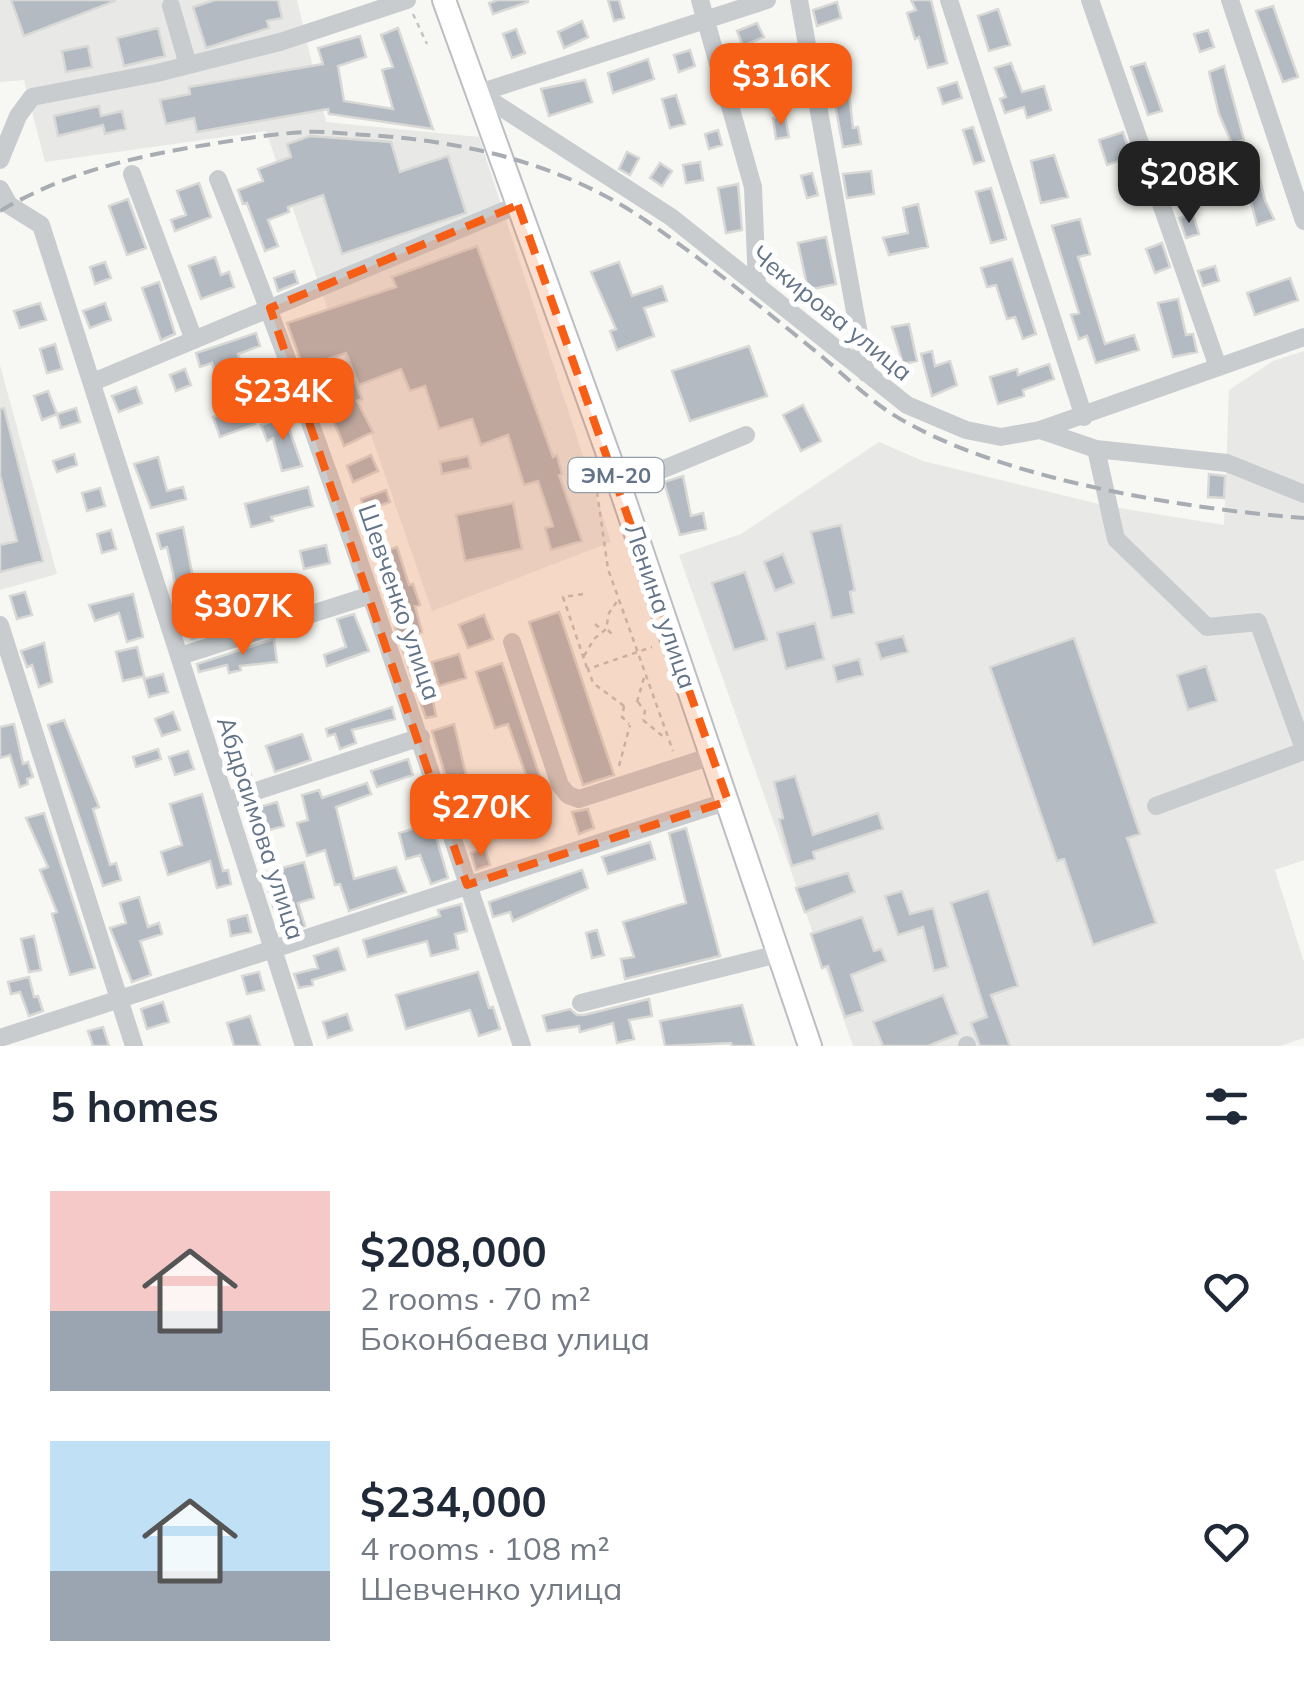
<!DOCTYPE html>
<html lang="en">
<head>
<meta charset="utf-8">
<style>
  :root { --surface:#fff; --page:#f6f6f7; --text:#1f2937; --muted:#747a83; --accent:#f65d15 }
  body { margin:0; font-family:Mulish,sans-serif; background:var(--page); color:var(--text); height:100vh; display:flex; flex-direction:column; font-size:38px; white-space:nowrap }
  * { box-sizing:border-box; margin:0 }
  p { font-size:32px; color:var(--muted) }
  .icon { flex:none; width:55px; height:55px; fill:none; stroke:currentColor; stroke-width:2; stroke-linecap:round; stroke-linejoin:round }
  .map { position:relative; height:1046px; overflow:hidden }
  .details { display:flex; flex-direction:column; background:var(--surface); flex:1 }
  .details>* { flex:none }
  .price { position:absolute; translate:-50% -85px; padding:0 22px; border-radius:20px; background:var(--accent); color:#fff; font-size:32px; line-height:65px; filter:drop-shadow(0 2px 5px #0008) }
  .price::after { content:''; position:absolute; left:50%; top:60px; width:30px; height:22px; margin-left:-15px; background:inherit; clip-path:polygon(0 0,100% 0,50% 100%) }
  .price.current { background:#222; color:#fff }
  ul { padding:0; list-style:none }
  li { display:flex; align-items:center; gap:30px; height:250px; padding:0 50px }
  li span { display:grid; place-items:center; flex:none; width:280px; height:200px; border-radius:0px; color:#555 }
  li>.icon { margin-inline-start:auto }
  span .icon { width:120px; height:120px; fill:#fffc; stroke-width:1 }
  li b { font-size:42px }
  h2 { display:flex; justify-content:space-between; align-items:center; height:120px; padding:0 50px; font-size:42px }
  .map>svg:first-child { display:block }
  .built { fill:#e8e9e7 }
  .building { fill:#b3bac1; stroke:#d8d9d6; stroke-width:2.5 }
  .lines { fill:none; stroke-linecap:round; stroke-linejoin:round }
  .major-casing { stroke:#bbbec2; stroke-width:26 }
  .path { stroke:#c2c3c5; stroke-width:2.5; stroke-dasharray:5 5; stroke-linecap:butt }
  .minor { stroke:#c9cccf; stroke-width:18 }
  .major { stroke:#fff; stroke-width:22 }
  .rail { stroke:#a8adb4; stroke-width:4; stroke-dasharray:15 8; stroke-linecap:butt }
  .marked { fill:#f65d15; fill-opacity:0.2; stroke:#f65d15; stroke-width:8; stroke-dasharray:20 12; stroke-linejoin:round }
  .labels { text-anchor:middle; stroke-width:10; stroke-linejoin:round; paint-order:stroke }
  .shield { fill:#fff; stroke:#929eac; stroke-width:2.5 }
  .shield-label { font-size:22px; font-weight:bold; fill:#637488 }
  .street-label { font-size:25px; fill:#637488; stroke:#fff }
</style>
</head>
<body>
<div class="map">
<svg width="1304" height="1046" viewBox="0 0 1304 1046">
  <rect width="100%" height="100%" fill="#f7f7f3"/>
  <path class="built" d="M0 0H297L326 122 479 137 611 542 432 611 266 131 45 162 24 80 0 82Z
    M1304 351V860L1275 870 1304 962V1038L1280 1046H853L679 555 741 534 879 442 923 461 1107 506 1224 525 1229 390 1273 361Z
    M0 365 57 574 0 590Z"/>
  <path class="building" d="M11 0H115V1L24 36Z
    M215 0H278L282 18 267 21 269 28 206 48 193 7Z
    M498 0H528V2L493 14 489 3Z
    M608 0H619L624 18 614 21Z
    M911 0H931L947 63 928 68 919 37 915 39 907 13 916 10Z
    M837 2 841 18 817 26 813 10Z
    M1273 6 1298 77 1283 82 1256 11Z
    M998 9 1010 45 989 51 978 16Z
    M582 21 588 37 564 48 558 32Z
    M757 23 764 37 743 46 737 31Z
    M158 28 165 56 124 66 117 38Z
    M398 28 433 129 329 114 328 109 197 132 194 118 166 124 160 100 190 94 189 87 323 64 318 48 360 36 366 57 338 66 344 101 393 109 382 70 393 67 381 35Z
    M516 29 525 53 512 58 503 34Z
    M1208 30 1214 47 1200 52 1194 34Z
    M88 46 92 67 66 72 62 51Z
    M690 50 695 66 679 72 674 55Z
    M793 51 796 69 779 72 781 78 760 83 755 64Z
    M648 59 654 79 613 93 608 73Z
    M845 59 853 128 858 127 861 144 843 147 827 61Z
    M1011 63 1022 92 1044 86 1051 110 1027 118 1024 107 1005 113 1000 99 1006 97 995 68Z
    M1145 63 1162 111 1148 115 1131 67Z
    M1224 66 1244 140 1232 144 1219 114 1209 72Z
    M585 80 592 102 549 116 541 89Z
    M957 82 962 98 943 104 938 88Z
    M676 95 685 124 670 128 662 99Z
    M99 106 101 116 122 111 126 129 105 134 103 125 58 136 54 116Z
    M785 116 789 137 776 139 773 118Z
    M973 127 984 161 974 164 963 130Z
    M718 130 722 145 709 149 705 134Z
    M1123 132 1131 157 1107 165 1099 140Z
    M310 136 391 142 400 172 448 156 466 213 342 254 323 195 288 207 289 212 268 220 278 246 265 251 247 203 243 204 238 190 263 181 258 169 291 157 287 144Z
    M627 152 639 158 630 175 619 169Z
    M1054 155 1068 197 1041 203 1031 161Z
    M1174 155 1181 173 1166 178 1160 160Z
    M700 162 703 180 686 183 683 165Z
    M660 163 672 171 662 186 650 178Z
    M871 171 874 194 847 198 843 174Z
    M1258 172 1265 200 1274 219 1257 225 1244 175Z
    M812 173 818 195 807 198 801 176Z
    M199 183 211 217 175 231 171 220 186 215 177 191Z
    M738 184 742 230 726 233 718 188Z
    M991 188 1006 239 991 243 976 192Z
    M128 199 146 248 127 255 109 206Z
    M918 204 928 247 889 255 883 238 908 233 903 208Z
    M1193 214 1199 234 1186 238 1179 218Z
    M1080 219 1090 254 1078 257 1105 344 1134 335 1139 350 1096 363 1087 336 1079 339 1071 315 1079 313 1052 226Z
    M826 237 836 284 808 290 798 243Z
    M1162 243 1170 267 1155 273 1146 249Z
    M477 246 553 457 557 455 562 474 559 475 582 541 551 550 545 528 553 526 538 481 524 485 508 435 481 445 472 419 439 429 425 386 410 391 401 369 359 385 346 353 303 367 287 323 396 287 392 277Z
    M215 257 221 275 229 272 234 287 201 299 189 266Z
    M1012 259 1036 334 1023 339 1015 317 1007 319 996 285 987 287 981 268Z
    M105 262 111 278 95 284 90 267Z
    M619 262 632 296 662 286 667 301 644 308 654 336 617 350 610 331 616 329 591 272Z
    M1215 266 1219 281 1203 286 1198 271Z
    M294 271 298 283 278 291 274 278Z
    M1290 278 1298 300 1255 315 1247 293Z
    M159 282 175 334 161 340 142 288Z
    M1178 299 1186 335 1193 334 1197 352 1173 357 1158 303Z
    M40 303 46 320 20 328 14 311Z
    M105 303 111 320 90 328 83 311Z
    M909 324 917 361 903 364 892 327Z
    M256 333 260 346 238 354 250 389 271 380 277 395 249 407 255 424 220 437 213 417 229 411 212 363 200 367 196 353Z
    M55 344 62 369 47 373 40 349Z
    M749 346 767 396 690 421 672 371Z
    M932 351 935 366 950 361 957 385 932 396 921 354Z
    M1049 364 1054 379 1023 390 1024 396 998 404 990 377 1017 369 1018 375Z
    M185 369 191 385 176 391 170 375Z
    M355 382 362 399 357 401 373 432 344 446 323 396Z
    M136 387 142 403 119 412 112 396Z
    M48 391 57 414 42 420 34 396Z
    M803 405 821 441 801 451 783 415Z
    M4 408 43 561 0 572V545L17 541 0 475V409Z
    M76 408 80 422 61 428 57 414Z
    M285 417 302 466 282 471 273 438 267 441 261 425Z
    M74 454 77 465 57 472 53 461Z
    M371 455 378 471 353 482 347 466Z
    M468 456 471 468 442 474 440 462Z
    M158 457 167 491 183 487 186 499 151 508 134 464Z
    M1209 474 1225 476 1224 498 1208 497Z
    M683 476 691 516 703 513 706 529 680 535 664 482Z
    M308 487 313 506 271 517 273 521 251 527 245 504Z
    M100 488 105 506 87 511 82 493Z
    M386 490 390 502 365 511 361 499Z
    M513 503 522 549 465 561 456 515Z
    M841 525 855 590 850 592 854 613 832 618 811 532Z
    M183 527 197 598 218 593 219 599 240 593 246 615 229 619 226 610 203 616 207 634 192 639 190 632 186 633 167 547 161 549 157 534Z
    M111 530 116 549 102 553 97 534Z
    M326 545 330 563 304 569 300 551Z
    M397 547 409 585 413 584 420 605 415 606 422 632 413 634 423 671 411 675 393 621 401 619 381 552Z
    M783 554 794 583 775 591 764 562Z
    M745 572 767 640 734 650 712 583Z
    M25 592 32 615 17 619 10 596Z
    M133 594 143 637 127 642 119 613 95 621 89 605Z
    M559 612 614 775 583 785 529 622Z
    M354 614 369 651 327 666 324 655 346 647 337 619Z
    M484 615 493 639 468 648 459 625Z
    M815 623 824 659 786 669 777 633Z
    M903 636 908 652 881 659 876 643Z
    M1074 638 1140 834 1127 838 1156 923 1093 945 1064 859 1057 861 990 667Z
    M274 639 277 662 240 666 241 670 229 673 227 665 199 672 197 664Z
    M44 643 52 682 39 687 32 665 27 667 21 651Z
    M137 647 144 676 123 681 116 652Z
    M459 654 466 678 439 686 432 662Z
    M859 659 863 675 837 682 833 666Z
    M502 663 540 777 528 781 508 724 495 728 476 672Z
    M1206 666 1217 701 1188 710 1177 675Z
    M163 674 168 692 149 697 144 679Z
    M433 700 436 716 426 718 420 702Z
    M392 707 395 719 352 730 356 743 340 749 335 734 328 736 326 729Z
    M173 712 180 730 162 736 155 719Z
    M64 720 99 807 93 809 110 865 116 863 121 880 103 886 48 725Z
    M14 724 23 764 28 762 33 777 27 779 28 784 20 787 10 755 0 758V727Z
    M454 724 467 779 448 784 432 731Z
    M302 734 311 760 275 772 266 746Z
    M158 749 161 759 136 767 133 757Z
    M188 751 194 769 175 775 169 757Z
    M408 759 413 775 377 787 371 771Z
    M248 764 252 779 236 784 232 770Z
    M795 776 813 835 878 813 883 829 813 852 815 859 792 866 779 819 783 818 774 782Z
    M367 783 371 794 336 807 354 879 396 867 406 892 349 911 340 884 335 885 325 850 307 856 297 823 308 820 302 795 319 790 322 798Z
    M202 794 223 871 228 870 231 884 217 888 210 861 168 875 161 852 182 845 170 804Z
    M537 800 544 823 523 829 516 806Z
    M277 802 284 826 256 834 249 810Z
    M472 803 476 816 460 821 456 808Z
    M588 809 594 828 579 834 572 812Z
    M44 813 95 968 70 975 52 914 57 912 40 870 48 867 26 818Z
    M432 823 448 878 431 884 420 855 406 859 399 833Z
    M686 828 720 956 625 979 621 959 634 957 623 922 686 903 669 833Z
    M650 842 655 859 608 874 602 857Z
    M485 848 490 865 476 870 471 853Z
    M304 862 314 898 298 903 305 926 289 931 282 907 274 910 264 873Z
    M582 870 588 888 513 921 510 912 493 917 489 902Z
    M848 873 855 892 805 912 796 888Z
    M902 891 910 914 933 908 948 967 934 971 923 927 898 935 885 896Z
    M988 891 1018 986 991 995 1010 1046H980L971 1023 987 1017 951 903Z
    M139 897 148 927 159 923 162 934 140 941 151 975 132 982 110 928 126 923 120 903Z
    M461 904 467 931 455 934 458 949 431 956 427 941 368 957 363 940 440 916 438 910Z
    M247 915 251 932 231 936 228 920Z
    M862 917 874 951 881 949 886 961 851 975 863 1011 845 1017 828 966 822 968 811 934Z
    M597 930 604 955 592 958 586 933Z
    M34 936 41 970 29 972 21 939Z
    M338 948 345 970 312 980 313 985 299 988 294 974 318 968 314 956Z
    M259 972 264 990 247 994 242 976Z
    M478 972 489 1008 493 1007 500 1029 479 1036 470 1010 406 1029 396 995Z
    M29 977 34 997 38 996 43 1011 29 1016 20 992 11 994 8 982Z
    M943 995 958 1034 928 1046H883L873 1022Z
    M649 999 652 1016 629 1020 634 1039 617 1043 613 1023 580 1032 579 1026 547 1031 543 1016 570 1009 577 1015H584Z
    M163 1002 169 1022 147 1029 141 1009Z
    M742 1005 754 1046H732L731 1043 665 1046 660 1021Z
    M347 1014 352 1030 328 1038 323 1022Z
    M250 1016 260 1046H234L227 1023Z
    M103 1027 109 1046H93L88 1031Z"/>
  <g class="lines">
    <defs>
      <path id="major" d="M444 0 620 487 810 1046"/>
    </defs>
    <use href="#major" class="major-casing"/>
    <path class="path" d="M413 14 427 44
      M597 492 608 569 673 751
      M583 594 563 597 587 668
      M595 624 603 631
      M608 630 615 637
      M584 656 594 639 606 629 609 613 618 600
      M637 702 645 674
      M638 702 645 711 643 720
      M624 706 593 683 588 669 652 647
      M624 706 622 717 629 724
      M643 720 665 738
      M619 766 630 725"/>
    <path class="minor" d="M700 0 753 187 757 285
      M799 0 866 373
      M949 0 1084 417
      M1090 0 1218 367
      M1230 0 1304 221
      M171 6 188 65
      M479 93 671 217 907 405 966 430 1001 437 1040 430 1304 337
      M479 93 767 0
      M0 160 18 116 32 97 157 73 280 42 407 0
      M132 174 194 340
      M218 179C332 464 424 756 522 1046
      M0 189 9 205 41 225 304 1046
      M93 382 518 205
      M1040 430 1096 449 1227 463 1304 494
      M1096 449 1116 539 1207 627 1258 622 1304 749
      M620 487 746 435
      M0 625 134 1046
      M512 642 560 785 568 795 579 799 712 756
      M180 656 371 595
      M226 801 421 737
      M1156 806 1304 751
      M581 1003 778 954
      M0 1038 728 801
      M967 1045V1046"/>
    <use href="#major" class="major"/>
    <path class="rail" d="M0 211C61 175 124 159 193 147 230 141 268 134 305 132 325 131 346 134 366 135 465 141 561 163 645 220 705 261 762 308 819 354 842 373 864 395 889 412 991 478 1184 509 1304 518"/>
  </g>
  <path class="marked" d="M518 205 728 801 467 885 270 308Z"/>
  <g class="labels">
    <rect class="shield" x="568.5" y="458" width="95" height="34" rx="8"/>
    <g class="shield-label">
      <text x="616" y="483">ЭМ-20</text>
    </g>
    <g class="street-label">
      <text transform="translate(832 313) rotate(39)" y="9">Чекирова улица</text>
      <text transform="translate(400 602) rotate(71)" y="9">Шевченко улица</text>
      <text transform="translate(661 606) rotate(71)" y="9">Ленина улица</text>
      <text transform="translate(261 828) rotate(72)" y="9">Абдраимова улица</text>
    </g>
  </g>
</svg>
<b class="price" style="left:781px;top:128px">$316K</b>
<b class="price current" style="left:1189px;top:226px">$208K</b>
<b class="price" style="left:283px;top:443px">$234K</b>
<b class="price" style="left:243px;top:658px">$307K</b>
<b class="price" style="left:481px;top:859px">$270K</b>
</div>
<section class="details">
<h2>5 homes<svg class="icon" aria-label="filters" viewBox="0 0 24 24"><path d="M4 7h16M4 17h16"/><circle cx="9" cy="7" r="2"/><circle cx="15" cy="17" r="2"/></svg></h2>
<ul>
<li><span style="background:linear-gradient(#f6c9c9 60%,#9aa5b1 0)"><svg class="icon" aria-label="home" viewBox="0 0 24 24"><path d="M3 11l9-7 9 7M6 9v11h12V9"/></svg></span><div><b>$208,000</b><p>2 rooms · 70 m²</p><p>Боконбаева улица</p></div><svg class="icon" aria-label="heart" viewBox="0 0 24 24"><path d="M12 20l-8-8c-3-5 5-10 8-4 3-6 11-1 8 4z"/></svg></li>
<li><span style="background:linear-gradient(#bfe0f5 65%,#9aa5b1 0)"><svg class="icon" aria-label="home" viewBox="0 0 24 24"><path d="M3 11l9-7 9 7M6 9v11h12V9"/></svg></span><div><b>$234,000</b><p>4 rooms · 108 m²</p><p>Шевченко улица</p></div><svg class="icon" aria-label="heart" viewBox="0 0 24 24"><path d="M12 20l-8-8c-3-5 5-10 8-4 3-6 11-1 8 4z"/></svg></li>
</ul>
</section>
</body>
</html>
